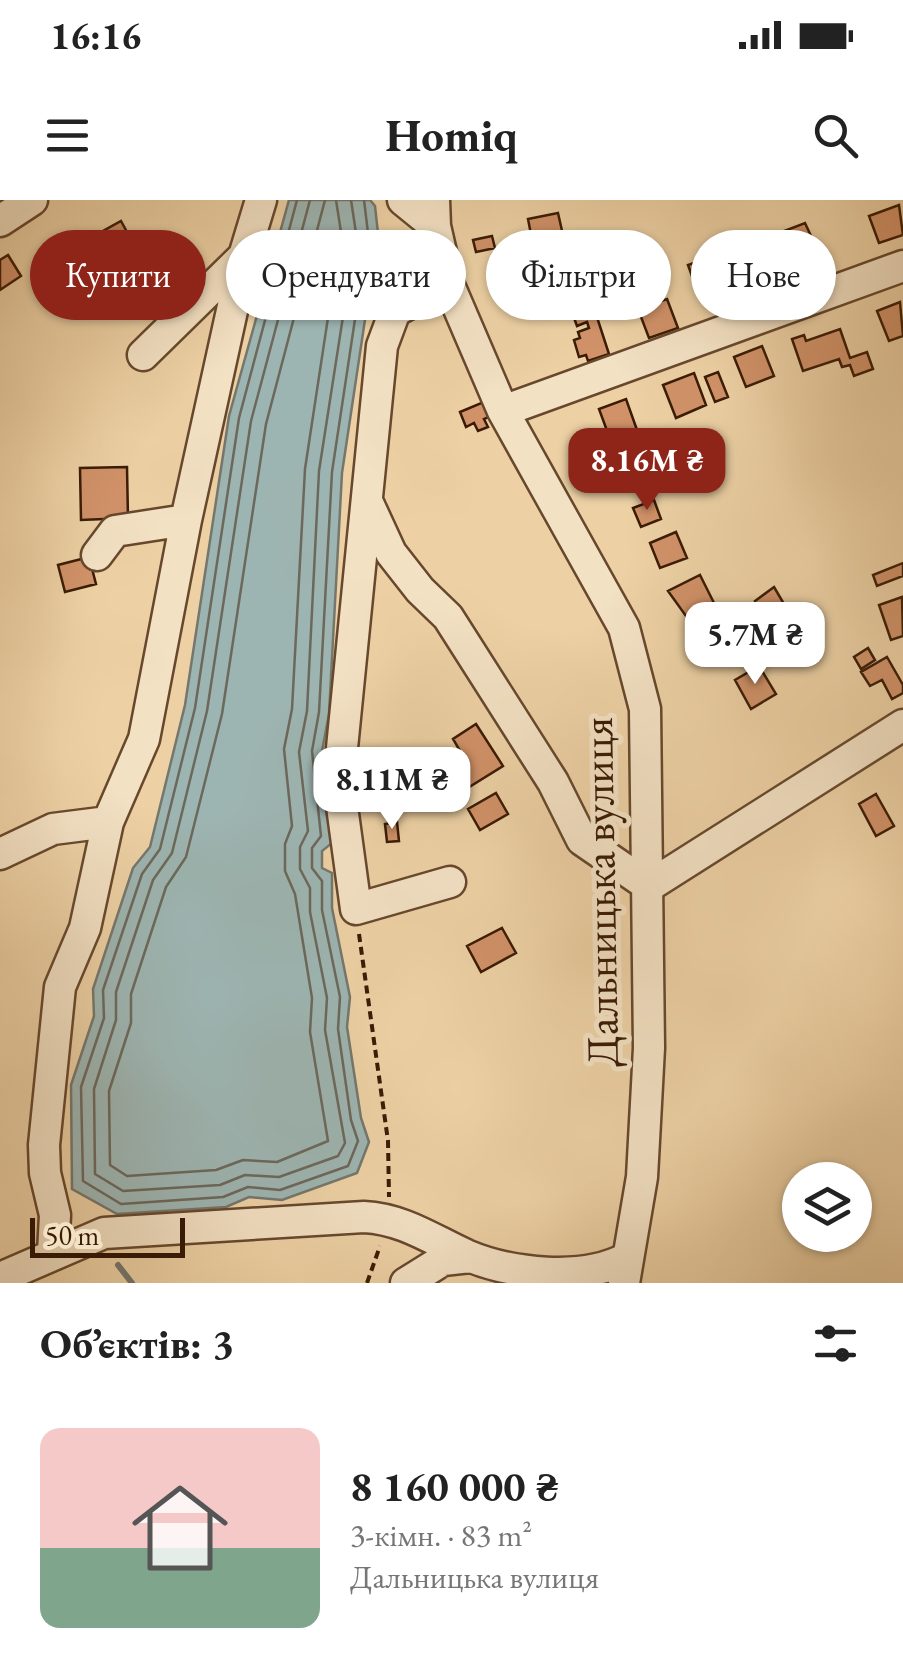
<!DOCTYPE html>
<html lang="uk">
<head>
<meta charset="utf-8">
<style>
  :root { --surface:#fff; --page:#f6f6f6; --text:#222; --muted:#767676; --line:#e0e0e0; --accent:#8f2418 }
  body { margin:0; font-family:"EB Garamond",serif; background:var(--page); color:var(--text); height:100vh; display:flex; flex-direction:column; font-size:38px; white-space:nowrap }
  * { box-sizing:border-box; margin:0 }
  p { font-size:32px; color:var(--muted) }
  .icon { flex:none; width:55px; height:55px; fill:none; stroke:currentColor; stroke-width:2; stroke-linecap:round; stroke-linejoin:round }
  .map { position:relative; height:1083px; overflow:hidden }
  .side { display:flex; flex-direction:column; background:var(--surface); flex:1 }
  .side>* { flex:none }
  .banner { position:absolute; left:30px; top:30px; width:845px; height:90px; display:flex; gap:20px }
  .tools { position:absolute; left:782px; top:962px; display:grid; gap:20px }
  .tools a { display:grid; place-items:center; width:90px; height:90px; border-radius:50%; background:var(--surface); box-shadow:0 2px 8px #0004; font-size:50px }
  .scale { position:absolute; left:30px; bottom:25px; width:155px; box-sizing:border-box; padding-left:10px; border:5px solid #3a1b05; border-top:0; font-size:28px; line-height:35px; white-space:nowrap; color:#3a1b05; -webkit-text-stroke:8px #f3e1c4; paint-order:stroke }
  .price { position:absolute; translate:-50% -85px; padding:0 22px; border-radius:20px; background:#fff; color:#222; font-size:32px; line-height:65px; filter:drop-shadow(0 2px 5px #0008) }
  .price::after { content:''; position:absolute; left:50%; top:60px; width:30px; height:22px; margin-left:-15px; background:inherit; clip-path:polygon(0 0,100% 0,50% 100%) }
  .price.on { background:var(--accent); color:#fff }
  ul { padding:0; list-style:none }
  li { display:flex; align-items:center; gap:30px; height:250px; padding:0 40px }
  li+li { border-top:2px solid var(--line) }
  li span { display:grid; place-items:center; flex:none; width:280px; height:200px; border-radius:20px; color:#555 }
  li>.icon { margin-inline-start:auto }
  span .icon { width:120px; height:120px; fill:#fffc; stroke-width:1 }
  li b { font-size:42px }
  h2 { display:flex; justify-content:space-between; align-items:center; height:120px; padding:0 40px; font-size:42px }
  .chip { padding:0 35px; border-radius:45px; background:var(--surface); box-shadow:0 2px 8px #0004; font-size:35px; line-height:90px }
  .chip.on { background:var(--accent); color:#fff }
  .status { display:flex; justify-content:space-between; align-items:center; height:70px; padding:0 50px; background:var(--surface); direction:ltr }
  .status svg { height:28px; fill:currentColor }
  header { display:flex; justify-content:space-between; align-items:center; height:130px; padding:0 40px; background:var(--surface); font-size:45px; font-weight:700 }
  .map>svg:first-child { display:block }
  .water { fill:#9db5b2; stroke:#75776d; stroke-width:2.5 }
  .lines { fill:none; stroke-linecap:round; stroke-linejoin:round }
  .shore { stroke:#6c685c; stroke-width:2.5 }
  .stream { stroke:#75776d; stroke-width:6 }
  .building { fill:#d19269; stroke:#3a1b05; stroke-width:2.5 }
  .minor-casing { stroke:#67482d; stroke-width:35 }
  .path { stroke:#3a1b05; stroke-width:4; stroke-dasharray:8 5; stroke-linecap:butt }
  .minor { stroke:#f3e1c4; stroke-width:30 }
  .labels { text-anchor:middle; stroke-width:10; stroke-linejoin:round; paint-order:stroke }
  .street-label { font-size:45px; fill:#3a1b05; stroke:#f3e1c4 }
</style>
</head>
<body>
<div class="status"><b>16:16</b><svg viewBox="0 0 49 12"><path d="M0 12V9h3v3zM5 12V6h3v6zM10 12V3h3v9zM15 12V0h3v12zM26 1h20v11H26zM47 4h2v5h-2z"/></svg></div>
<header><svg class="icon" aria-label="menu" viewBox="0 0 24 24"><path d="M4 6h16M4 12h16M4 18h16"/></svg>Homiq<svg class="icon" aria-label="search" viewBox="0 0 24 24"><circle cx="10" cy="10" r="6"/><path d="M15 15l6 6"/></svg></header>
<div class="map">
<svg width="903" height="1083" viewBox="0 0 903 1083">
  <rect width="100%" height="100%" fill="#edd1a5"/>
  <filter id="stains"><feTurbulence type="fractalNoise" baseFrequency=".002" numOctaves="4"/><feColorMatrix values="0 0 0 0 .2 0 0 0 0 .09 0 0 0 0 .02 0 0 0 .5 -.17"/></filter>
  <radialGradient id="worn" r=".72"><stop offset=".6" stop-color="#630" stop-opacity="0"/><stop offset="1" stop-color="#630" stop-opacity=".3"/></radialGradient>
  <path class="water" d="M289 0H370L375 6 378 33 342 273 329 514 322 551 332 643 322 651V668L332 673V708L350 797 347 827 361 918 369 942 357 973 282 1000 249 997 226 1007 117 1014 72 989 71 885 94 816 93 789 133 668 150 647 185 505 229 216Z"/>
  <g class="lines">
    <path class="shore" d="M297 0 239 218 195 508 160 649 142 674 103 790 104 818 81 887 83 981 121 1004 223 997 248 987 280 990 348 966 358 941 351 920 338 829 340 797 322 710V681L312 668V648L321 636 312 551 319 512 332 272 368 33 364 0
      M310 0 251 221 207 511 172 653 153 680 116 792V820L94 889 95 974 123 991 220 985 245 975 279 977 338 956 345 943 325 830 327 798 310 712V688L300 669V647L308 631 299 552 307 511 319 271 356 33 351 0
      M325 0 266 224 222 514 186 657 166 687 131 794V823L109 891 110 965 127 976 216 970 243 960 277 962 328 941 310 832 312 798 295 694 285 671V644L292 626 284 549 292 509 305 269 341 32 336 0"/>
    <path class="stream" d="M118 1065 132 1083"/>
  </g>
  <path class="building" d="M899 5 903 35 879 43 869 16Z
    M558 13 565 44 534 50 528 19Z
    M121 21 139 54 68 94 49 61Z
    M805 23 811 36 771 51 766 38Z
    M492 36 495 48 476 52 473 40Z
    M816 43 826 72 793 84 783 55Z
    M722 53 727 66 708 72 711 81 696 87 688 65Z
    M8 55 21 76 0 90V60Z
    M766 58 775 83 760 89 750 64Z
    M738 72 748 102 727 110 725 104 719 106 714 90 719 89 716 79Z
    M648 76 654 92 621 103 615 86Z
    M667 99 678 128 649 138 638 109Z
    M900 102 903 136 889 141 877 111Z
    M594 108 609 154 588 161 586 155 579 157 574 140 580 138 578 132 589 128 587 122 577 126 573 115Z
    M840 129 850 158 867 152 873 169 854 176 850 165 842 167 839 159 803 171 792 139 804 135 806 141Z
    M762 146 774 176 746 187 734 157Z
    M718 172 728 197 715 202 705 177Z
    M694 173 706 205 676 218 663 185Z
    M626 199 637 230 610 239 599 209Z
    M486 201 493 215 484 219 488 227 478 231 474 223 466 227 460 212Z
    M634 238 637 247 610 257 607 248Z
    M646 251 653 272 641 277 633 255Z
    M127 267 128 318 81 320 80 268Z
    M654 300 661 319 641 327 633 308Z
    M676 332 687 358 660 368 650 343Z
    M89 357 96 384 65 392 58 365Z
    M903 363V376L877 386 873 375Z
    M700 375 717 409 691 423 668 391Z
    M774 387 787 409 772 418 765 406 760 410 755 401Z
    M902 397 903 436 891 440 879 405Z
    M795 426 801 436 771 453 764 443Z
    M868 448 875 460 861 469 854 457Z
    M887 457 903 485V493L892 499 882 480 870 486 861 472Z
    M759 466 776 494 751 509 735 480Z
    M476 524 503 566 466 589 451 564 463 556 453 539Z
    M496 593 508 614 480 630 468 609Z
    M876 594 894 626 876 636 859 604Z
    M397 622 399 641 387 642 385 624Z
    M502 728 516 753 481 772 467 746Z"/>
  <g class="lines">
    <defs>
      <path id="minor" d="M403 0 435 26
        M434 0 435 26 448 83 503 211 624 428 645 509 649 848 642 977 624 1083
        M0 21 32 0
        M448 83 395 111 382 146 342 548 341 599 356 709 450 682
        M143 155 244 56
        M503 211 903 66
        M367 301 391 353 420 390 448 417 553 582 582 640 649 686 903 525
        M97 355 115 331 186 320
        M0 654 53 629 108 622
        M53 1053 55 1015 45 973 44 945 60 787 85 728 108 622 144 539 186 320 244 56 261 0
        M0 1078 104 1033 364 1017C403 1019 431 1039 466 1055 511 1074 583 1082 627 1058
        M406 1083 443 1060 470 1057"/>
    </defs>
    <use href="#minor" class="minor-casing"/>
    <path class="path" d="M359 734 388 941 389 997
      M367 1083 380 1046"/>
    <use href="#minor" class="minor"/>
  </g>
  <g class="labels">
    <g class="street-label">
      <text transform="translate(599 692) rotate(-91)" y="16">Дальницька вулиця</text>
    </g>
  </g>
  <rect width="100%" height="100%" filter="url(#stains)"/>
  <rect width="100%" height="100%" fill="url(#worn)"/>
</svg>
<div class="tools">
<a><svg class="icon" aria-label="layers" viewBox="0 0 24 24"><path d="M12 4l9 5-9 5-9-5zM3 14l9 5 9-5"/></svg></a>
</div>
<div class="scale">50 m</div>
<b class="price on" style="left:647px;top:313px">8.16M ₴</b>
<b class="price" style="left:755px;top:487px">5.7M ₴</b>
<b class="price" style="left:392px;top:632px">8.11M ₴</b>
<div class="banner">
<a class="chip on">Купити</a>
<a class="chip">Орендувати</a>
<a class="chip">Фільтри</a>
<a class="chip">Нове</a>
</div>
</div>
<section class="side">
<h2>Об’єктів: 3<svg class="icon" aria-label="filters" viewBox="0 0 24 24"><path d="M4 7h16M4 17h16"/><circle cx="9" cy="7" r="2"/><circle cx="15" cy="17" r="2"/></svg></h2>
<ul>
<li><span style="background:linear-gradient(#f6c9c9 60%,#7fa58c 0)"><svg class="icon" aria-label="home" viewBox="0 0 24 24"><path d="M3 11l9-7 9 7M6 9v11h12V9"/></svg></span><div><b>8 160 000 ₴</b><p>3-кімн. · 83 m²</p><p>Дальницька вулиця</p></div></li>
</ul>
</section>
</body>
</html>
